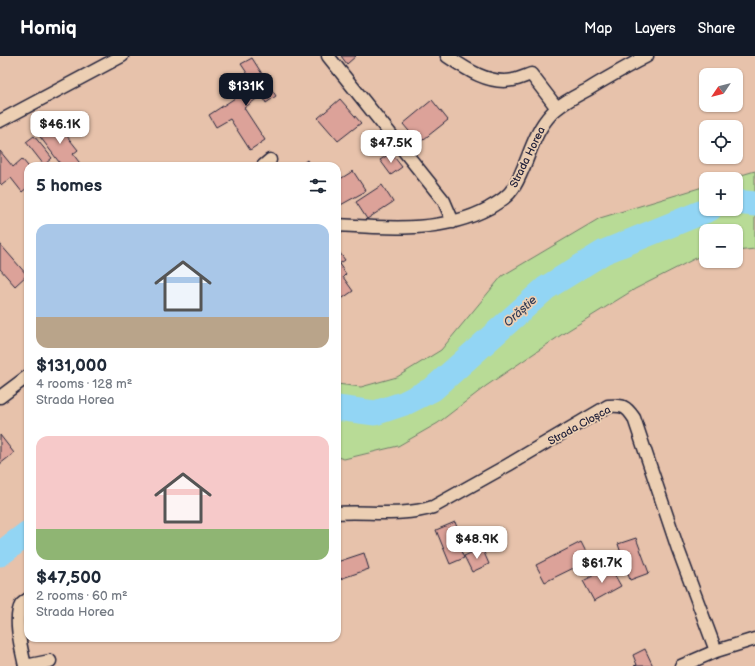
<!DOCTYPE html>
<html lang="en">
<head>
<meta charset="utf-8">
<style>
  :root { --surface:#fff; --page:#f6f6f7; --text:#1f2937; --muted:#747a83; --accent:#111827 }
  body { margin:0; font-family:"Balsamiq Sans",sans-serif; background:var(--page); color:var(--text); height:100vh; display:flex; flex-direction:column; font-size:15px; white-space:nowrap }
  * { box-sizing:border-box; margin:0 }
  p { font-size:13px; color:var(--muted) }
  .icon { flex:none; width:22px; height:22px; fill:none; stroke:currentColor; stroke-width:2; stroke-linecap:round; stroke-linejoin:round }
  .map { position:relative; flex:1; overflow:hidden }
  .details { position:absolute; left:24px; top:106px; width:317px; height:480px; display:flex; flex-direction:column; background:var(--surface); border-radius:12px; box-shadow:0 1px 3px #0004 }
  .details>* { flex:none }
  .needle { width:26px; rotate:235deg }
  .fabs { position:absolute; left:699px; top:12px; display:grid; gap:8px }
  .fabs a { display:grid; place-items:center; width:44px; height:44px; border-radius:8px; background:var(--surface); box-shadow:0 1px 3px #0004; font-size:20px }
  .price { position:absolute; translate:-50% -34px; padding:0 9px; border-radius:8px; background:#fff; color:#222; font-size:13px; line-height:26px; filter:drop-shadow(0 1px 2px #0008) }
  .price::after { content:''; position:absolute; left:50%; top:24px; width:12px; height:9px; margin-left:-6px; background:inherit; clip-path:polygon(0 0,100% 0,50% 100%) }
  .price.selected { background:var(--accent); color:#fff }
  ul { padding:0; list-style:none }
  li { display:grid; align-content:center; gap:8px; height:212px; padding:0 12px }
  li span { display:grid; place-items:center; height:124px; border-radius:12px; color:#555 }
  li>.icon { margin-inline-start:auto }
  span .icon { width:72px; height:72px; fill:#fffc; stroke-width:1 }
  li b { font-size:17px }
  h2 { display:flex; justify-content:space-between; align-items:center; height:48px; padding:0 12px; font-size:17px }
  header { display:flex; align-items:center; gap:24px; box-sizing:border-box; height:56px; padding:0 20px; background:var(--accent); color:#fff }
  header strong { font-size:19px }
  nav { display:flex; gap:22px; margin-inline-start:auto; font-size:14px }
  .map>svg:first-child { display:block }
  .green { fill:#b8db96; stroke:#6d7e68 }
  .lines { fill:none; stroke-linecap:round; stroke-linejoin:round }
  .river { stroke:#92d5f4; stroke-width:25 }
  .building { fill:#dca299; stroke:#22223b }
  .street-casing { stroke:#22223b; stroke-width:15 }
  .street { stroke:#eccfb3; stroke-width:12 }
  .labels { text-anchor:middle; stroke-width:3.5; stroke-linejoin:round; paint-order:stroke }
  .street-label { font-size:11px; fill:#22223b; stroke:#eccfb3 }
  .water-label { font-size:12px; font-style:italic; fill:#333d57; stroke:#eccfb3 }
</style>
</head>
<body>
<header>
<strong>Homiq</strong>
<nav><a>Map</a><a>Layers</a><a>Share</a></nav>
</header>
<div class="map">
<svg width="755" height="610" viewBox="0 0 755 610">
  <rect width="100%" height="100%" fill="#e7c2ab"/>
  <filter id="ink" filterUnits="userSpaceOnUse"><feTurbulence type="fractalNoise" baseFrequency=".025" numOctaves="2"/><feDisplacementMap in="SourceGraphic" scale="8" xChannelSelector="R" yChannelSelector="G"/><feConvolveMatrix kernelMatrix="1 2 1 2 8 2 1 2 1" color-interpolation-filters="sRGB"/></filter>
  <g filter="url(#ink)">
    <path class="green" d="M755 115V193L736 195V175H706V199L700 200 635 233 564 277 486 330 438 367 398 390 344 403 337 401V328L361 331 397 321 441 294 502 220 600 162 706 130V153H736V123H728Z"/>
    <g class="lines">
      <path class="river" d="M736 146 755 148
        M337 352 375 357 405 347 433 333 546 232 604 196 710 153
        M0 498 28 477"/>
    </g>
    <path class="building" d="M341 0H356L347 8Z
      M252 2 276 40 266 47 262 39 244 52 265 84 250 94 230 63 216 71 209 59 255 29 241 8Z
      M340 43 361 67 338 85 318 62Z
      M432 44 448 64 419 87 403 68Z
      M55 65 78 94 73 98 82 110H62L38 78Z
      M34 80 52 102 44 109 26 86Z
      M0 95 13 111 22 103 28 110V131L22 136 11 122 2 129 0 127Z
      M391 97 402 111 391 119 380 104Z
      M307 104 310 110H299Z
      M353 115 366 135 337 151V125Z
      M382 129 393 146 367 163 356 146Z
      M0 188 27 219 15 230 0 213Z
      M337 193 345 204 339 208 346 218 343 221 353 235 340 244 337 240Z
      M0 379 14 397 0 408Z
      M455 466 462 484 457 486 464 502 450 508 436 474Z
      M636 482 649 517 630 524 618 488Z
      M581 486 590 504 545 526 536 509Z
      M482 492 489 508 472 516 464 500Z
      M364 497 369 513 337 524V506Z
      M610 511 621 530 594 545 583 525Z
      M645 593 653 610H634L637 609 633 599Z"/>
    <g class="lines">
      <defs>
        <path id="street" d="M328 0 444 145 453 166
          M447 0C466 13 489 29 513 24 519 23 525 20 531 18L557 52
          M0 65 122 0
          M263 110 270 104
          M337 169C388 172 443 177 489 152 499 146 508 141 514 131 528 108 532 78 551 58 561 47 576 40 589 33 608 21 627 11 647 0
          M0 341 28 320
          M337 457C369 455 402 461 433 451L508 409 608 350C623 349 626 350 634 362L678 493 716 595
          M25 610C22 595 13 563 21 549 22 547 26 545 28 543
          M25 610 50 605
          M681 610 716 595 755 583"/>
      </defs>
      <use href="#street" class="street-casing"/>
      <use href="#street" class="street"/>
    </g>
  </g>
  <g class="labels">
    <g class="street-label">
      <text transform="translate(527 101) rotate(-64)" y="4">Strada Horea</text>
      <text transform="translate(579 369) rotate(-29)" y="4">Strada Cloșca</text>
    </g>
    <g class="water-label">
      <text transform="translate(520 255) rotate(-42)" y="4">Orăștie</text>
    </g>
  </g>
</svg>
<div class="fabs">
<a><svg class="needle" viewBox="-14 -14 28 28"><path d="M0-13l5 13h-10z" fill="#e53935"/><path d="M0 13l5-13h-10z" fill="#747a83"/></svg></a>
<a><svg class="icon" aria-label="locate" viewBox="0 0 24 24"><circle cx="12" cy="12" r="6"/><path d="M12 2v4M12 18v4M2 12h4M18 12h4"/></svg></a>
<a>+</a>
<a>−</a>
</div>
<b class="price selected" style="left:246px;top:51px">$131K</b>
<b class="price" style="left:60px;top:89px">$46.1K</b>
<b class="price" style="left:391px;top:108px">$47.5K</b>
<b class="price" style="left:477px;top:504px">$48.9K</b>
<b class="price" style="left:602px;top:528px">$61.7K</b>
<section class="details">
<h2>5 homes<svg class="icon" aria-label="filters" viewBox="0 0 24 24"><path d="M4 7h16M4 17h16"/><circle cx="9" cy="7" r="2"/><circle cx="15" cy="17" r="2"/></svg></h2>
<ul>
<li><span style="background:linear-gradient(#a9c7e8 75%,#b9a48a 0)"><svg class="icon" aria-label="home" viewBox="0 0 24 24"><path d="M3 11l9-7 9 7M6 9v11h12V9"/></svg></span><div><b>$131,000</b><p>4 rooms · 128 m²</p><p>Strada Horea</p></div></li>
<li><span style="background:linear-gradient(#f6c9c9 75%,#8fb573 0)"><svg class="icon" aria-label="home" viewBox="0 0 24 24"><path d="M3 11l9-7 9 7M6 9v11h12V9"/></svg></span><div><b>$47,500</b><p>2 rooms · 60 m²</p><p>Strada Horea</p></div></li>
</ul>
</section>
</div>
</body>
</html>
